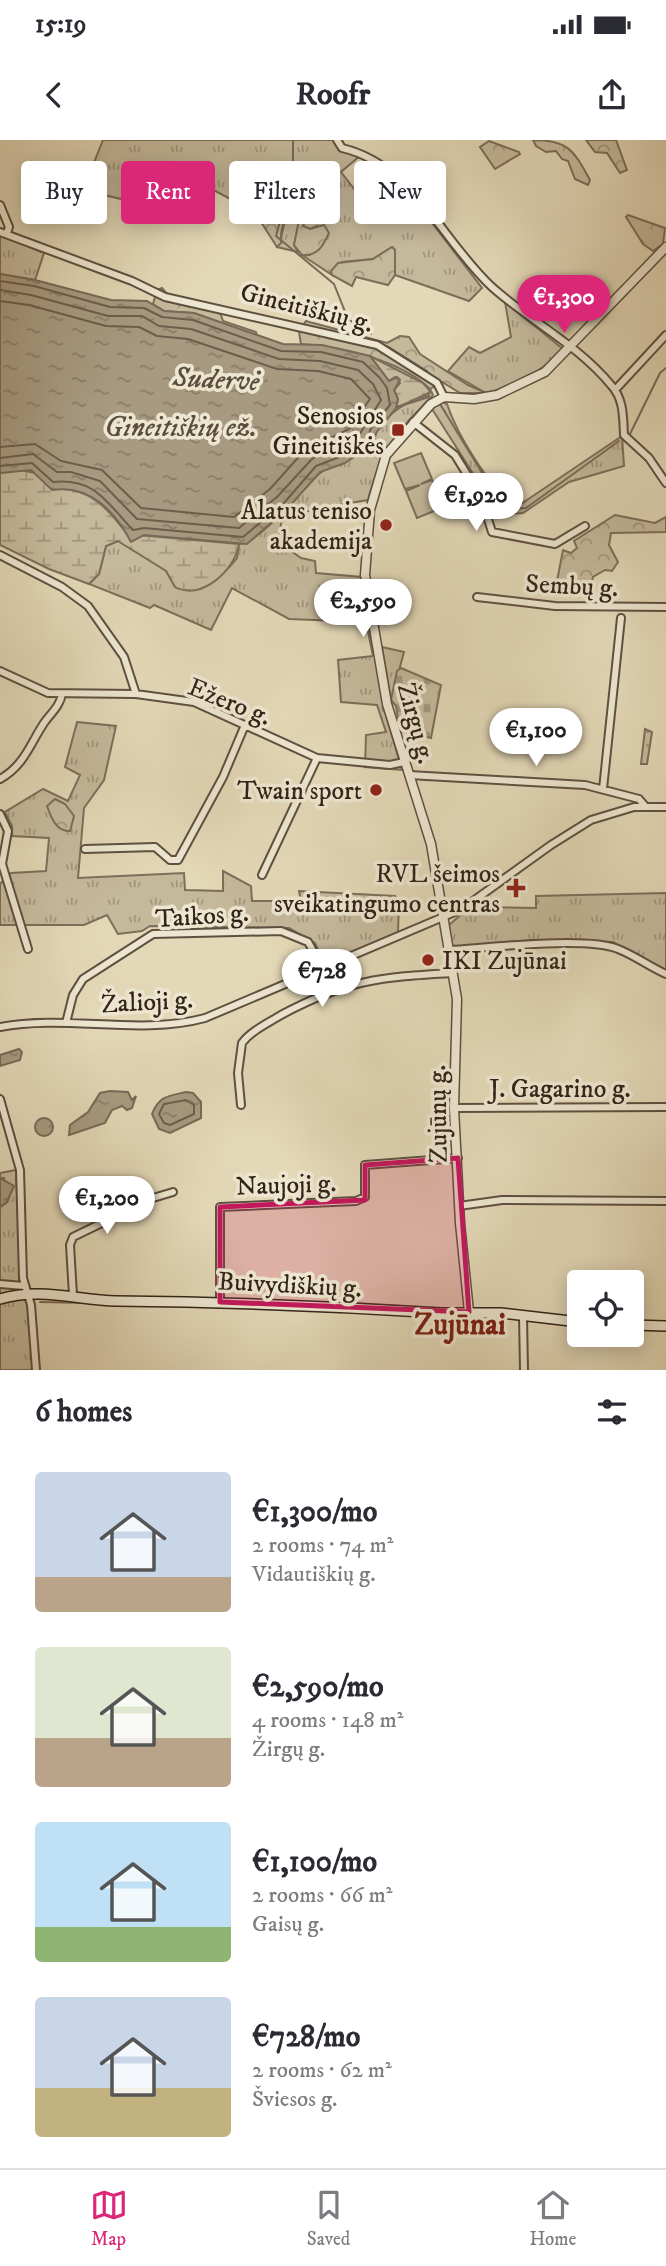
<!DOCTYPE html>
<html lang="en">
<head>
<meta charset="utf-8">
<style>
  :root { --surface:#fff; --page:#f2f2f3; --text:#2b2b33; --muted:#7c7c81; --line:#e1e1e2; --accent:#db2777 }
  body { margin:0; font-family:"IM FELL DW Pica",serif; background:var(--page); color:var(--text); height:100vh; display:flex; flex-direction:column; font-size:26px; white-space:nowrap }
  * { box-sizing:border-box; margin:0 }
  p { font-size:23px; color:var(--muted) }
  .icon { flex:none; width:38px; height:38px; fill:none; stroke:currentColor; stroke-width:2; stroke-linecap:round; stroke-linejoin:round }
  .map { position:relative; height:1230px; overflow:hidden }
  .side { display:flex; flex-direction:column; background:var(--surface); flex:1 }
  .side>* { flex:none }
  .hud { position:absolute; left:21px; top:21px; width:625px; height:63px; display:flex; gap:14px }
  .buttons { position:absolute; left:567px; top:1130px; display:grid; gap:14px }
  .buttons a { display:grid; place-items:center; width:77px; height:77px; border-radius:7px; background:var(--surface); box-shadow:0 4px 18px #0003; font-size:35px }
  .price { position:absolute; translate:-50% -60px; padding:0 16px; border-radius:24px; background:#fff; color:#222; font-size:23px; line-height:46px; filter:drop-shadow(0 2px 4px #0008) }
  .price::after { content:''; position:absolute; left:50%; top:42px; width:21px; height:16px; margin-left:-10px; background:inherit; clip-path:polygon(0 0,100% 0,50% 100%) }
  .price.active { background:var(--accent); color:#fff }
  ul { padding:0; list-style:none }
  li { display:flex; align-items:center; gap:21px; height:175px; padding:0 35px }
  li span { display:grid; place-items:center; flex:none; width:196px; height:140px; border-radius:7px; color:#555 }
  li>.icon { margin-inline-start:auto }
  span .icon { width:84px; height:84px; fill:#fffc; stroke-width:1 }
  li b { font-size:30px }
  h2 { display:flex; justify-content:space-between; align-items:center; height:84px; padding:0 35px; font-size:30px }
  .tag { padding:0 24px; border-radius:7px; background:var(--surface); box-shadow:0 4px 18px #0003; font-size:24px; line-height:63px }
  .tag.active { background:var(--accent); color:#fff }
  .status { display:flex; justify-content:space-between; align-items:center; height:49px; padding:0 35px; background:var(--surface); direction:ltr }
  .status svg { height:19px; fill:currentColor }
  header { display:flex; justify-content:space-between; align-items:center; height:91px; padding:0 35px; background:var(--surface); font-size:32px; font-weight:800 }
  .dock { display:flex; justify-content:space-around; align-items:center; height:98px; border-top:2px solid var(--line); background:var(--surface); font-size:19px; color:var(--muted) }
  .dock a { display:grid; justify-items:center; gap:4px }
  .dock .active { color:var(--accent) }
  .map>svg:first-child { display:block }
  .grass { fill:url(#grass-tufts); stroke:#7c6e5a; stroke-width:2 }
  .forest { fill:url(#forest-crowns); stroke:#7c6e5a; stroke-width:2 }
  .wetland { fill:url(#wetland-marsh); stroke:#7c6e5a; stroke-width:2 }
  .cemetery { fill:url(#cemetery-stones); stroke:#7c6e5a; stroke-width:2 }
  .park { fill:url(#park-dots); stroke:#7c6e5a; stroke-width:2 }
  .pitch { fill:#c5b99c; stroke:#7c6e5a; stroke-width:2 }
  .water { fill:url(#water-ripples); stroke:#786a57; stroke-width:2 }
  .lines { fill:none; stroke-linecap:round; stroke-linejoin:round }
  .shore { stroke:#6c5e4c; stroke-width:2 }
  .stream { stroke:#786a57; stroke-width:2 }
  .minor-casing { stroke:#5e5040; stroke-width:10 }
  .tertiary-casing { stroke:#5e5040; stroke-width:11 }
  .secondary-casing { stroke:#322318; stroke-width:12 }
  .minor { stroke:#ede6d0; stroke-width:6 }
  .tertiary { stroke:#ede6d0; stroke-width:8 }
  .secondary { stroke:#ede6d0; stroke-width:9 }
  .marked { fill:#c2185b; fill-opacity:0.2; stroke:#c2185b; stroke-width:5; stroke-linejoin:round }
  .poi-dot { fill:#8f2418; stroke:#ede6d0; stroke-width:2.5 }
  .labels { text-anchor:middle; stroke-width:7; stroke-linejoin:round; paint-order:stroke }
  .street-label { font-size:26px; fill:#322318; stroke:#ede6d0 }
  .poi-label { font-size:26px; fill:#322318; stroke:#ede6d0; text-anchor:end }
  .water-label { font-size:28px; font-style:italic; fill:#5b4d3d; stroke:#ede6d0 }
  .quarter-label { font-size:30px; font-weight:bold; fill:#7a1f14; stroke:#ede6d0 }
</style>
</head>
<body>
<div class="status"><b>15:19</b><svg viewBox="0 0 49 12"><path d="M0 12V9h3v3zM5 12V6h3v6zM10 12V3h3v9zM15 12V0h3v12zM26 1h20v11H26zM47 4h2v5h-2z"/></svg></div>
<header><svg class="icon" aria-label="back" viewBox="0 0 24 24"><path d="M15 5l-7 7 7 7"/></svg>Roofr<svg class="icon" aria-label="share" viewBox="0 0 24 24"><path d="M12 15V3M7 8l5-5 5 5M5 13v7h14v-7"/></svg></header>
<div class="map">
<svg width="666" height="1230" viewBox="0 0 666 1230">
  <defs>
    <pattern id="grass-tufts" width="24" height="20" patternUnits="userSpaceOnUse" patternTransform="scale(1.75)"><rect width="24" height="20" fill="#c5b99c"/><path d="M3 7l-1-3M5 7V3M7 7l1-3M15 17l-1-3M17 17v-4M19 17l1-3" fill="none" stroke="#a1967e"/></pattern>
    <pattern id="forest-crowns" width="20" height="18" patternUnits="userSpaceOnUse" patternTransform="scale(1.75)"><rect width="20" height="18" fill="#c5b99c"/><path d="M2 6a3 3 0 1 1 6 0M12 15a3 3 0 1 1 6 0" fill="none" stroke="#a1967e"/></pattern>
    <pattern id="wetland-marsh" width="20" height="14" patternUnits="userSpaceOnUse" patternTransform="scale(1.75)"><rect width="20" height="14" fill="#c5b99c"/><path d="M1 5h8M5 5V1M11 12h8M15 12V8" fill="none" stroke="#a1967e"/></pattern>
    <pattern id="cemetery-stones" width="16" height="16" patternUnits="userSpaceOnUse" patternTransform="scale(1.75)"><rect width="16" height="16" fill="#c5b99c"/><path d="M2 7V4a2 2 0 0 1 4 0v3zM10 15v-3a2 2 0 0 1 4 0v3z" fill="#a1967e"/></pattern>
    <pattern id="park-dots" width="8" height="8" patternUnits="userSpaceOnUse" patternTransform="scale(1.75)"><rect width="8" height="8" fill="#c5b99c"/><path d="M2 2h.1M6 6h.1" fill="none" stroke="#a1967e" stroke-width="1.8" stroke-linecap="round"/></pattern>
    <pattern id="water-ripples" width="26" height="14" patternUnits="userSpaceOnUse" patternTransform="scale(1.75)"><rect width="26" height="14" fill="#a79a81"/><path d="M2 4q2-2 4 0t4 0M15 11q2-2 4 0t4 0" fill="none" stroke="#897d69"/></pattern>
  </defs>
  <rect width="100%" height="100%" fill="#e3d8b7"/>
  <filter id="stains"><feTurbulence type="fractalNoise" baseFrequency=".00286" numOctaves="4"/><feColorMatrix values="0 0 0 0 .2 0 0 0 0 .09 0 0 0 0 .02 0 0 0 .5 -.17"/></filter>
  <radialGradient id="worn" r=".72"><stop offset=".6" stop-color="#630" stop-opacity="0"/><stop offset="1" stop-color="#630" stop-opacity=".3"/></radialGradient>
  <path class="grass" d="M103 0H335L338 7 361 15 341 32 365 63 399 40 482 148 469 161 395 135V110L392 107 373 119 342 122 331 131 332 135 302 115H310L317 86 310 89 303 86 316 49 299 44 298 30 286 33 281 39 261 82 240 64 174 29 159 68 83 50Z
    M299 63 303 69 294 105 298 112 277 107C285 94 281 73 299 63Z
    M0 95 44 113 35 140 0 134Z
    M505 162 563 209C542 232 516 246 486 253L448 231 469 207 480 213 511 197Z
    M430 249 433 255C396 293 382 307 368 360L313 369 281 382 280 403 301 418 315 421 316 433 362 437 384 569 402 630 365 627 366 595 386 592 377 565 341 562 338 520 373 516 366 482 289 479 232 448 211 490 154 465 150 468 89 444 99 434 106 406 118 401 167 431 175 447C203 454 220 439 237 418L239 404C261 402 302 350 319 334 333 320 356 321 371 306 374 301 375 296 377 291 389 271 407 261 429 255Z
    M441 261 447 264C457 294 488 346 514 364H521L622 296 624 326 569 342 523 373 506 374 481 346 432 269Z
    M382 507 404 512 391 560Z
    M77 582 116 586 104 640 84 668 78 738 184 733 185 750 223 751V731L251 746 252 761H301L299 751 395 756 399 760 398 793 329 821 322 819 315 803 289 788 150 786 142 791 118 794 107 775 84 785H0V744L11 733 46 731 49 698 12 696V686L5 672 43 649 68 661 80 635 65 627Z
    M666 753V832L613 802 532 800 451 807 449 785 470 767 536 768V756Z
    M16 1030 21 1151 0 1157V1067L7 1062 4 1038H0V1033Z
    M22 1156 28 1162 34 1230H0V1163Z"/>
  <path class="forest" d="M533 0C569 0 574 11 590 40L588 45 575 39 568 21 562 19 556 11 546 12 536 6Z
    M586 0H616L627 30 620 33 607 13 595 12Z
    M489 1 519 12 520 14 495 29 480 7Z
    M292 30H298L299 44 316 49 303 86 310 89 324 85 329 93C323 106 318 116 302 115L294 105 302 65 298 64C285 71 280 89 281 103L277 107 261 82 281 39Z
    M628 75 665 88 663 104 653 111 643 104 626 77Z
    M392 107 395 110V135L388 145 356 137 352 146 332 135 331 131 338 123 373 119Z
    M162 148 168 155 220 172 223 181 256 192 257 196 194 173 164 171 153 164 157 150Z
    M306 181 387 203 400 196 409 197 420 214 468 245 486 253H460L442 242 430 249C402 221 340 206 301 204L299 192Z
    M615 375 655 383 666 377V392L611 393 609 405 618 422 612 431 605 430 593 437 591 445 557 441 563 410 571 413 577 408 574 401Z
    M55 659 65 664 74 676 70 691C56 692 51 677 47 666Z"/>
  <path class="wetland" d="M370 216 423 243 431 252 396 268 398 259 394 250 400 243 395 237 389 241Z
    M20 330 35 333 52 349C87 345 107 367 127 394L239 404C236 428 202 462 175 447L166 431 118 401 106 406 99 434 89 444 49 429 0 405V333Z"/>
  <path class="cemetery" d="M401 528 441 545 431 598 400 591 396 566 391 560 397 531Z"/>
  <path class="park" d="M645 589 652 592 647 624H641Z"/>
  <path class="pitch" d="M421 313 432 339 421 344 432 340 444 367 417 378 406 351 420 345 405 349 394 323Z"/>
  <path class="water" d="M0 134 35 140 111 160 147 161 164 171 194 173 283 204 322 205 370 216 389 241 397 237 400 240 394 250 398 259 396 268 376 293 373 304 345 323 320 332 288 368 247 404 144 395 131 402C115 371 89 344 52 350L31 330 0 333Z
    M19 909 22 912 20 920 0 926V915Z
    M110 951 128 952 132 960 136 956 132 968 127 970 122 966 112 970 105 983 69 995 70 985 88 972 100 953Z
    M186 952 193 953 201 962V978L170 993 159 989 152 974C159 956 168 956 186 952Z
    M35 987a9 9 0 1 1 18 0a9 9 0 1 1-18 0Z
    M0 1038 14 1046 7 1062 0 1067Z"/>
  <g class="lines">
    <path class="shore" d="M0 141 34 146 110 167 144 168 162 177 193 180 281 211 321 212 363 222 380 238 387 248 390 265 371 288 367 300 342 316 316 326 284 363 243 397 144 388 133 390C106 362 96 338 53 342L32 323 0 326
      M0 150 31 155 108 176H142L159 186 191 189 279 219 320 221 358 230 373 244 381 260 359 295 338 308 322 312 311 320 277 357 239 388 137 379 100 341 71 332H57L33 314 0 318
      M0 161 29 165 106 186 139 187 157 196 188 199 277 229 318 231 351 239 370 259 349 289 304 311 270 349 234 377 141 368 102 330 61 321 35 304 0 307
      M186 960 194 965V974L170 985 164 983 159 974 164 964Z"/>
    <path class="stream" d="M293 0V34L276 96 334 144 348 179 371 194
      M387 206 427 231
      M440 264 495 354 512 369 526 368 619 301
      M397 267 429 257
      M630 294 660 233 666 228
      M40 1162 87 1163"/>
    <defs>
      <path id="minor" d="M337 0 342 8C414 25 442 101 492 147 530 181 577 204 611 245 624 259 623 277 624 295L649 318 666 343
        M0 65 9 87 7 93
        M0 92 132 141 165 157 377 205 437 243 444 257
        M615 250 666 195
        M413 282 455 315 481 357 492 392 555 404 585 386
        M0 415 62 447 88 466 124 517 136 554
        M477 457 555 466 666 467
        M0 531 48 553 136 554 194 562 317 618 390 625 404 622
        M409 635 585 645 639 659 645 666
        M0 639C24 626 30 604 44 583 51 573 60 566 62 554
        M603 649 621 478
        M0 674 8 691 2 724 28 809
        M85 709 155 707 170 720H178L223 637 245 585
        M262 735 317 618
        M449 810C486 808 587 796 618 809 634 815 650 827 666 834
        M66 883 73 855 83 839 153 794 281 791 308 802 323 828
        M0 887C67 874 138 896 205 878L462 769 551 705 591 680 634 667H666
        M0 959 20 1030 23 1138 31 1165 36 1230
        M241 965 238 933 242 903C251 891 268 883 281 875 346 840 380 837 453 833
        M454 968 666 967
        M459 1066 502 1060 666 1061
        M0 1144 24 1146
        M73 1155 70 1105 73 1097 153 1058 173 1052
        M220 1162V1067L356 1061 365 1057V1025L458 1018
        M523 1176 524 1230"/>
      <path id="tertiary" d="M469 1172 460 1083 454 968 457 859 431 704 387 564 365 435 370 370 386 315 431 264 444 257 474 259 497 255 545 232 666 107"/>
      <path id="secondary" d="M0 1159C39 1147 77 1160 116 1161 225 1162 333 1166 441 1173H501L579 1182
        M632 1185 666 1186"/>
    </defs>
    <use href="#minor" class="minor-casing"/>
    <use href="#tertiary" class="tertiary-casing"/>
    <use href="#secondary" class="secondary-casing"/>
    <use href="#minor" class="minor"/>
    <use href="#tertiary" class="tertiary"/>
    <use href="#secondary" class="secondary"/>
  </g>
  <path class="marked" d="M458 1018 469 1172 220 1162V1067L365 1060V1025Z"/>
  <g class="poi-dot">
    <rect x="391" y="283" width="14" height="14" rx="3.5"/>
    <circle cx="386" cy="385" r="7"/>
    <circle cx="376" cy="650" r="7"/>
    <path d="M512.5 737.5h7v7h7v7h-7v7h-7v-7h-7v-7h7z"/>
    <circle cx="428" cy="820" r="7"/>
  </g>
  <g class="labels">
    <g class="street-label">
      <text transform="translate(307 167) rotate(14)" y="9">Gineitiškių g.</text>
      <text transform="translate(572 445) rotate(3)" y="9">Sembų g.</text>
      <text transform="translate(230 561) rotate(22)" y="9">Ežero g.</text>
      <text transform="translate(417 583) rotate(75)" y="9">Žirgų g.</text>
      <text transform="translate(202 775) rotate(-4)" y="9">Taikos g.</text>
      <text transform="translate(147 861) rotate(-3)" y="9">Žalioji g.</text>
      <text x="560" y="957">J. Gagarino g.</text>
      <text transform="translate(437 974) rotate(-91)" y="9">Zujūnų g.</text>
      <text transform="translate(286 1044) rotate(-2)" y="9">Naujoji g.</text>
      <text transform="translate(290 1144) rotate(3)" y="9">Buivydiškių g.</text>
    </g>
    <g class="poi-label">
      <text x="384" y="284">Senosios<tspan x="384" dy="30">Gineitiškės</tspan></text>
      <text x="372" y="379">Alatus teniso<tspan x="372" dy="30">akademija</tspan></text>
      <text x="362" y="659">Twain sport</text>
      <text x="500" y="742">RVL šeimos<tspan x="500" dy="30">sveikatingumo centras</tspan></text>
      <text x="442" y="829" text-anchor="start">IKI Zujūnai</text>
    </g>
    <g class="water-label">
      <text transform="translate(216 238) rotate(3)" y="10">Sudervė</text>
      <text x="181" y="296">Gineitiškių ež.</text>
    </g>
    <g class="quarter-label">
      <text x="460" y="1194">Zujūnai</text>
    </g>
  </g>
  <rect width="100%" height="100%" filter="url(#stains)"/>
  <rect width="100%" height="100%" fill="url(#worn)"/>
</svg>
<div class="buttons">
<a><svg class="icon" aria-label="locate" viewBox="0 0 24 24"><circle cx="12" cy="12" r="6"/><path d="M12 2v4M12 18v4M2 12h4M18 12h4"/></svg></a>
</div>
<b class="price active" style="left:564px;top:195px">€1,300</b>
<b class="price" style="left:476px;top:393px">€1,920</b>
<b class="price" style="left:363px;top:499px">€2,590</b>
<b class="price" style="left:536px;top:628px">€1,100</b>
<b class="price" style="left:322px;top:869px">€728</b>
<b class="price" style="left:107px;top:1096px">€1,200</b>
<div class="hud">
<a class="tag">Buy</a>
<a class="tag active">Rent</a>
<a class="tag">Filters</a>
<a class="tag">New</a>
</div>
</div>
<section class="side">
<h2>6 homes<svg class="icon" aria-label="filters" viewBox="0 0 24 24"><path d="M4 7h16M4 17h16"/><circle cx="9" cy="7" r="2"/><circle cx="15" cy="17" r="2"/></svg></h2>
<ul>
<li><span style="background:linear-gradient(#c9d6e8 75%,#b9a48a 0)"><svg class="icon" aria-label="home" viewBox="0 0 24 24"><path d="M3 11l9-7 9 7M6 9v11h12V9"/></svg></span><div><b>€1,300/mo</b><p>2 rooms · 74 m²</p><p>Vidautiškių g.</p></div></li>
<li><span style="background:linear-gradient(#dfe7d0 65%,#b9a48a 0)"><svg class="icon" aria-label="home" viewBox="0 0 24 24"><path d="M3 11l9-7 9 7M6 9v11h12V9"/></svg></span><div><b>€2,590/mo</b><p>4 rooms · 148 m²</p><p>Žirgų g.</p></div></li>
<li><span style="background:linear-gradient(#bfe0f5 75%,#8fb573 0)"><svg class="icon" aria-label="home" viewBox="0 0 24 24"><path d="M3 11l9-7 9 7M6 9v11h12V9"/></svg></span><div><b>€1,100/mo</b><p>2 rooms · 66 m²</p><p>Gaisų g.</p></div></li>
<li><span style="background:linear-gradient(#c9d6e8 65%,#c2b280 0)"><svg class="icon" aria-label="home" viewBox="0 0 24 24"><path d="M3 11l9-7 9 7M6 9v11h12V9"/></svg></span><div><b>€728/mo</b><p>2 rooms · 62 m²</p><p>Šviesos g.</p></div></li>
</ul>
</section>
<nav class="dock">
<a class="active"><svg class="icon" aria-label="map" viewBox="0 0 24 24"><path d="M3 6l6-2 6 2 6-2v14l-6 2-6-2-6 2zM9 4v14M15 6v14"/></svg>Map</a>
<a><svg class="icon" aria-label="saved" viewBox="0 0 24 24"><path d="M7 4h10v16l-5-4-5 4z"/></svg>Saved</a>
<a><svg class="icon" aria-label="home" viewBox="0 0 24 24"><path d="M3 11l9-7 9 7M6 9v11h12V9"/></svg>Home</a>
</nav>
</body>
</html>
